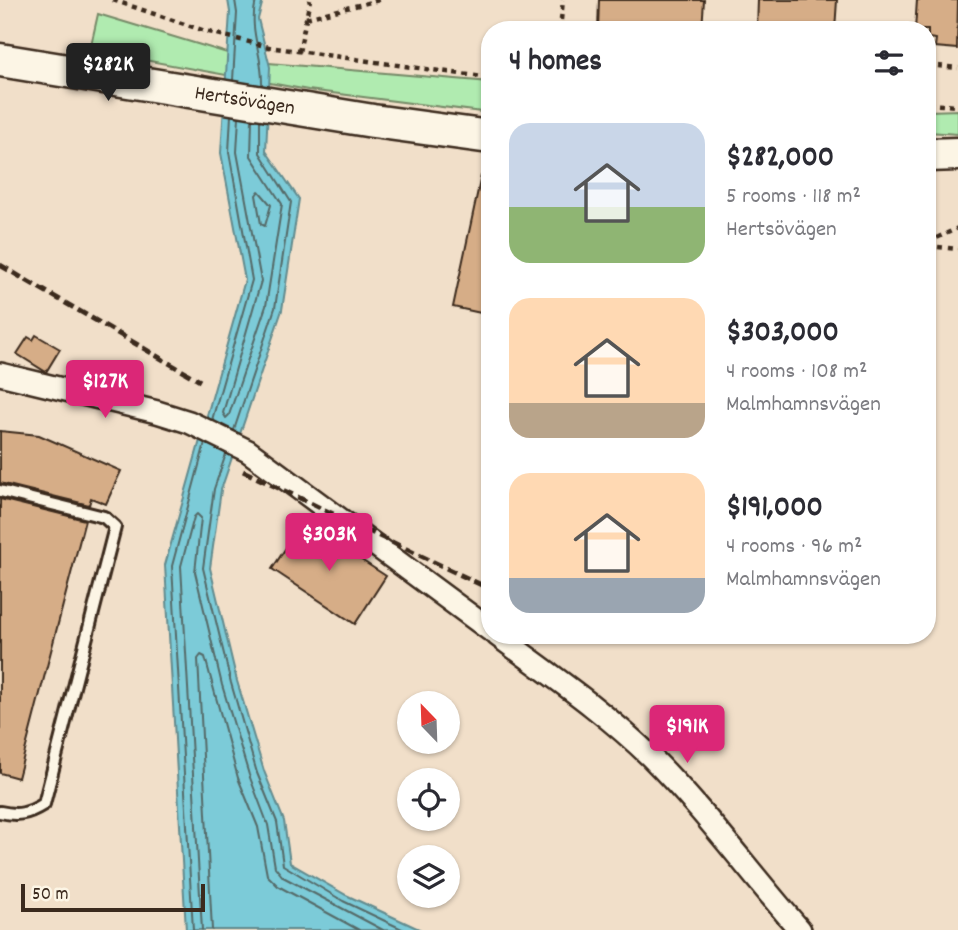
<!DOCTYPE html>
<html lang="en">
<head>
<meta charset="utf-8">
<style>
  :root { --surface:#fff; --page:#f7f7f7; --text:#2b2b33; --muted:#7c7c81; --accent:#db2777 }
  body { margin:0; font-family:Dekko,sans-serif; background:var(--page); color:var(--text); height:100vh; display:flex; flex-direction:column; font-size:26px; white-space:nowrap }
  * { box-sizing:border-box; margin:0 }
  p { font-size:23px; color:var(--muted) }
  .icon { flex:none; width:38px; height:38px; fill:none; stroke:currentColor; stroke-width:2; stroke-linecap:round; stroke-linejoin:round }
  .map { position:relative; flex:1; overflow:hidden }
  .drawer { position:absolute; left:481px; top:21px; width:455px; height:623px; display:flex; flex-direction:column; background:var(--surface); border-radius:28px; box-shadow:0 2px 5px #0004 }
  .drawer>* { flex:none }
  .needle { width:46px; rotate:337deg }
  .buttons { position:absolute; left:397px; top:691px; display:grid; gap:14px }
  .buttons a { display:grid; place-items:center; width:63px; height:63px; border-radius:50%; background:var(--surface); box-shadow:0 2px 5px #0004; font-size:35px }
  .scale { position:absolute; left:21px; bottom:18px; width:184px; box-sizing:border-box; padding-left:7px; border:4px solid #3b2a1e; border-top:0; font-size:19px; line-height:24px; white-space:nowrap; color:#3b2a1e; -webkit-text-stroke:5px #fcf5e5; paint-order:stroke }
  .price { position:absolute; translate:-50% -60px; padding:0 16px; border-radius:7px; background:var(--accent); color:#fff; font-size:23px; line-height:46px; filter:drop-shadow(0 2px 4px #0008) }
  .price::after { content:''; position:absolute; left:50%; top:42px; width:21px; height:16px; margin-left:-10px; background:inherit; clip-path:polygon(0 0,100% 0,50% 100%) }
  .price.selected { background:#222; color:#fff }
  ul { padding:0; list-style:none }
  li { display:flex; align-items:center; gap:21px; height:175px; padding:0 28px }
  li span { display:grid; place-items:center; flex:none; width:196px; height:140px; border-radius:21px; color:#555 }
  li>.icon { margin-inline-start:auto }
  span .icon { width:84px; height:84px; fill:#fffc; stroke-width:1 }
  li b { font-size:30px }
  h2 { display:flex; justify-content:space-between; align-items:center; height:84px; padding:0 28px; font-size:30px }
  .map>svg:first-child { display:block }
  .green { fill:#b0ebb0; stroke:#768a67; stroke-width:2 }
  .water { fill:#7ccbd8; stroke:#628b8e; stroke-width:2 }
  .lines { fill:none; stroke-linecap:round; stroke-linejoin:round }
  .shore { stroke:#556a68; stroke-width:2 }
  .building { fill:#d6ad87; stroke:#3b2a1e; stroke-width:2 }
  .service-casing { stroke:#3b2a1e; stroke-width:16 }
  .minor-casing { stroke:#3b2a1e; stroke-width:26 }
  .secondary-casing { stroke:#3b2a1e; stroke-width:37 }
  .path { stroke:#3b2a1e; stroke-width:4.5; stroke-dasharray:5 5; stroke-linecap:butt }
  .service { stroke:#fcf5e5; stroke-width:10 }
  .minor { stroke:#fcf5e5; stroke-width:21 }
  .secondary { stroke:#fcf5e5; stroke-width:32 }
  .rail { stroke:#3b2a1e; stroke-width:5; stroke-dasharray:10 5; stroke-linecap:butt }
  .labels { text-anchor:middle; stroke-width:5; stroke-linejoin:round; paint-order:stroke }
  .street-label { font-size:21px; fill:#3b2a1e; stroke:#fcf5e5 }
</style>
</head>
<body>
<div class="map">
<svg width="958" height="930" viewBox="0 0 958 930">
  <rect width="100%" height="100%" fill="#f1dfc9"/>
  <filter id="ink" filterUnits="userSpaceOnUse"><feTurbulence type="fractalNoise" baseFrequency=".0143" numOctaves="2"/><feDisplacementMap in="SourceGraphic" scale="14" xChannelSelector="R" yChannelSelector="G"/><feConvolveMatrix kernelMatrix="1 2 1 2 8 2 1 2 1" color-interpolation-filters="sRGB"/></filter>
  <g filter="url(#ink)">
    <path class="green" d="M98 14 257 62 490 82V113L308 90 90 50Z
      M958 110V134L928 132V111Z"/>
    <path class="water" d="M228 0H263L258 19 270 67 266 151 299 199 282 310 221 490 210 568 237 681 264 771 284 821 290 863 346 895 421 930H186L165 565 245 280 221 153 230 12Z"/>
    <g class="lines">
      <path class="shore" d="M256 0C248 32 263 53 262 85
        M233 80 237 13 235 0
        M239 117 237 152 261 281 223 413 226 418 229 415 266 306 282 204 251 156 252 119
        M259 191 271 205 265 226 261 224 256 195Z
        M212 420 252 280 229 152 231 115
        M234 430 275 308 291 202 260 153V120
        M226 454 214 489 203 568 231 683 257 773 277 822 283 865 343 901 404 930
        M193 930 172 566 205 443
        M202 930 181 566 194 517 197 514 201 518 195 572 222 685 249 775 268 825 275 867 283 877 383 930
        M212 930 198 659 201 655 205 657 238 778 258 827 267 875 278 886 359 930"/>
    </g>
    <path class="building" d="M599 0H704L702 30H598Z
      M758 0H837L835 30H757Z
      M917 0H958L957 49 935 47 936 39 928 38V30H915Z
      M481 176 490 177V315L453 307Z
      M36 335 60 349 46 372 17 354 28 337 33 340Z
      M0 431 39 435 121 471 106 504 91 498 89 505 0 483Z
      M0 499 85 520 18 778 0 773Z
      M303 522 386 576 355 624 272 569Z"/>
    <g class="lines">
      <defs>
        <path id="service" d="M0 491 104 517 115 527 44 804C28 814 18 816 0 812"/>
        <path id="minor" d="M0 374 157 412 189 422 248 451 490 630
          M497 635C549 674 604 711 651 757 705 811 750 873 800 930"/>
        <path id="secondary" d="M0 60 373 121 490 137
          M928 155 958 154"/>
      </defs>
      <use href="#service" class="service-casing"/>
      <use href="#minor" class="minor-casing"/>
      <use href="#secondary" class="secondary-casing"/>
      <path class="path" d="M113 0 205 31 269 47 490 78
        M306 18 379 0
        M560 30 563 0
        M299 52 310 0
        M928 65 958 68
        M928 104 958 106
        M928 242 958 228
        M928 246 958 249"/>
      <use href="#service" class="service"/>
      <use href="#minor" class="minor"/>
      <use href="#secondary" class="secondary"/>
      <path class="rail" d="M0 265 200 381
        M243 471 490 589"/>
    </g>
  </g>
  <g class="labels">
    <g class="street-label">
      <text transform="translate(245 99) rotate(9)" y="7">Hertsövägen</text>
    </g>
  </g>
</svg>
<div class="buttons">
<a><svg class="needle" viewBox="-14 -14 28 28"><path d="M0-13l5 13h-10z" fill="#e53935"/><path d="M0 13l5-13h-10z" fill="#7c7c81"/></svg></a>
<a><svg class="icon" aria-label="locate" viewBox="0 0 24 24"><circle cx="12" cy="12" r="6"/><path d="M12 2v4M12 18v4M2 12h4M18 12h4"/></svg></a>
<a><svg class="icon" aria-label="layers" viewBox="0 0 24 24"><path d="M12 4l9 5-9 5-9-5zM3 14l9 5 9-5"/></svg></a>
</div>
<div class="scale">50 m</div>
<b class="price selected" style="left:108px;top:103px">$282K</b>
<b class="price" style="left:105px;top:420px">$127K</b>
<b class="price" style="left:329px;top:573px">$303K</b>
<b class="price" style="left:687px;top:765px">$191K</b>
<section class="drawer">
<h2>4 homes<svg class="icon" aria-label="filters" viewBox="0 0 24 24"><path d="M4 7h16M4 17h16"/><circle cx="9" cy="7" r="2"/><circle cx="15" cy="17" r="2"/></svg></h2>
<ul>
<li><span style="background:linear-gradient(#c9d6e8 60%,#8fb573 0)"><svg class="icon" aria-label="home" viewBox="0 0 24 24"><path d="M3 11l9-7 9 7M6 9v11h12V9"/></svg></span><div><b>$282,000</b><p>5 rooms · 118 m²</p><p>Hertsövägen</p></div></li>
<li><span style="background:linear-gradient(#ffd9b3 75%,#b9a48a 0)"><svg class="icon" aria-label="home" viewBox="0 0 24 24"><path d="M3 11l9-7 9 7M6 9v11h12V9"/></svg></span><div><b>$303,000</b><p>4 rooms · 108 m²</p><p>Malmhamnsvägen</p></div></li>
<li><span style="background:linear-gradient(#ffd9b3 75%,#9aa5b1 0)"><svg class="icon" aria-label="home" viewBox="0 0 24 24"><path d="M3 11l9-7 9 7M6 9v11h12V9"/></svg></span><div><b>$191,000</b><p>4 rooms · 96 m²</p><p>Malmhamnsvägen</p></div></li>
</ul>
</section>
</div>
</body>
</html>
